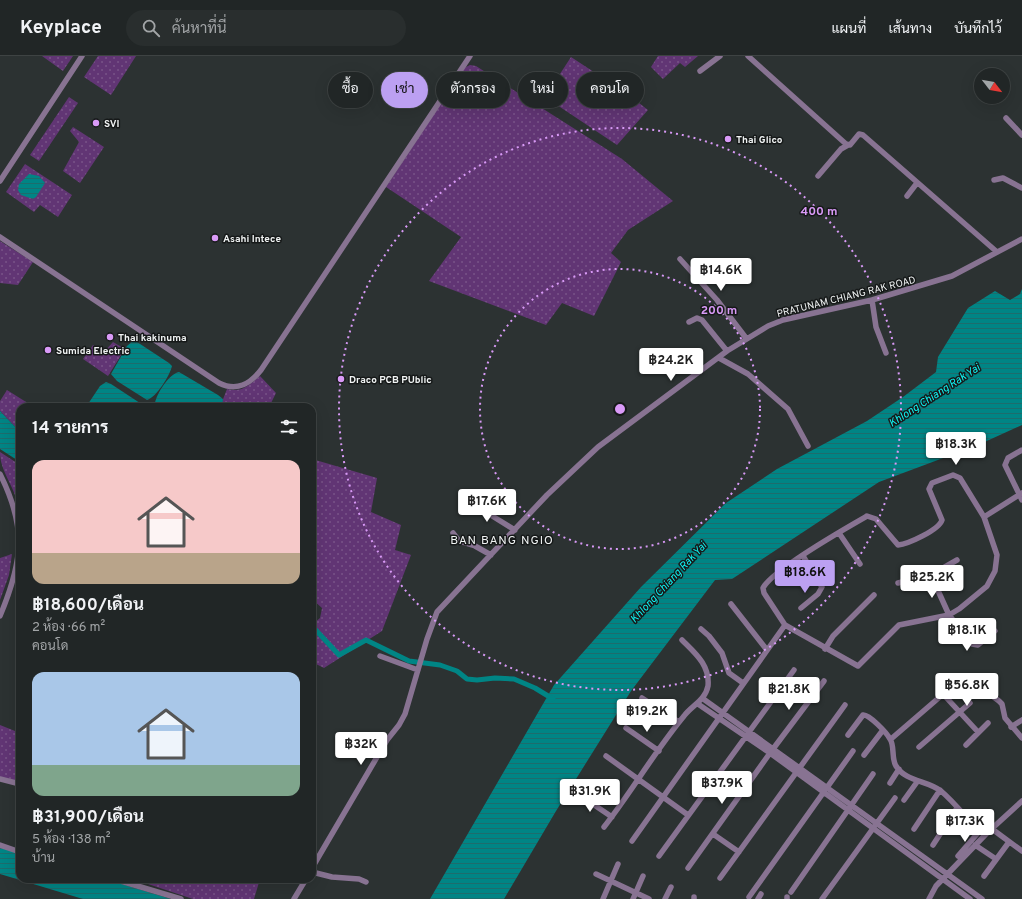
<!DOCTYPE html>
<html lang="th">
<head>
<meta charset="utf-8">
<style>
  :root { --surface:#212626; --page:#292e2e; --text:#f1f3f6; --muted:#a2a5a7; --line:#3e4343; --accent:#bca0f2 }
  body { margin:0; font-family:Overpass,Sarabun,sans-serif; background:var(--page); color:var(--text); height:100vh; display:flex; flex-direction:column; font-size:15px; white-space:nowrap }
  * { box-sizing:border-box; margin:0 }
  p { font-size:13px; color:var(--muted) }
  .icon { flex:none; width:22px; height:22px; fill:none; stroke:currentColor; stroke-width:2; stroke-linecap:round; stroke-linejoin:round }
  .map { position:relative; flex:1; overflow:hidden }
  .side { position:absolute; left:16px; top:347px; width:300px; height:480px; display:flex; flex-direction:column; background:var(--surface); border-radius:12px; box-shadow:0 4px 16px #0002,0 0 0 1px var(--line) }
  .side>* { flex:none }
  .banner { position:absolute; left:328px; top:16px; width:380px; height:36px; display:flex; gap:8px }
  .needle { width:26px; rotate:121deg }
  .tools { position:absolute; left:974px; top:12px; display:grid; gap:8px }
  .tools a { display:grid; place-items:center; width:36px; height:36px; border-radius:50%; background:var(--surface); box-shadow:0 4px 16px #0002,0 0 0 1px var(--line); font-size:20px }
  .price { position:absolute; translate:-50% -34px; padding:0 9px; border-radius:4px; background:#fff; color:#222; font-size:13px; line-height:26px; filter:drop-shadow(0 1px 2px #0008) }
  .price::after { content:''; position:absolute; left:50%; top:24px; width:12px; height:9px; margin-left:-6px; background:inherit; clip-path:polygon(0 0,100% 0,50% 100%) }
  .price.selected { background:var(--accent); color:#111 }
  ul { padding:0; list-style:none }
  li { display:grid; align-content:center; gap:8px; height:212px; padding:0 16px }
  li span { display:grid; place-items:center; height:124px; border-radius:12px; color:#555 }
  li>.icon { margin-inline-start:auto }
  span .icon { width:72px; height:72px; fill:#fffc; stroke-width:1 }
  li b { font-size:17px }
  h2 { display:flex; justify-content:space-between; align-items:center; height:48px; padding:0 16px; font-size:17px }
  .pill { padding:0 14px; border-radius:18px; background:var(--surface); box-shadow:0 4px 16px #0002,0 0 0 1px var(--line); font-size:14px; line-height:36px }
  .pill.selected { background:var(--accent); color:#111 }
  header { display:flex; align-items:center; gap:24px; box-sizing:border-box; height:56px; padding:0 20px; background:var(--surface); border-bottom:1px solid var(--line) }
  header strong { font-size:19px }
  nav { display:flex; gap:22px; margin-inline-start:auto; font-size:14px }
  .search { width:280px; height:36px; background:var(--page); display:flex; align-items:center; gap:10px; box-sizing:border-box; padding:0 14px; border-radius:22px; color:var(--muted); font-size:15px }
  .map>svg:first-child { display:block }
  .grass { fill:url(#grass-dots) }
  .water { fill:url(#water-rules) }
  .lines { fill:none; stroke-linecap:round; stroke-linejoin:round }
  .canal { stroke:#008585; stroke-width:5 }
  .minor { stroke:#887392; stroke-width:5.5 }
  .ring { fill:none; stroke:#d99af7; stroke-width:2; stroke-dasharray:2 4 }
  .poi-dot { fill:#d99af7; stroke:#161919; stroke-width:1.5 }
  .labels { text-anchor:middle; stroke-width:3; stroke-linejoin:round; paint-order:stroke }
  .poi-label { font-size:10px; font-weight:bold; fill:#f1f4f4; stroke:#161919; text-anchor:start }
  .street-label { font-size:10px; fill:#f1f4f4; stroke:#161919 }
  .water-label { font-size:11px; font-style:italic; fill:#0ef6f5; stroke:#161919 }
  .quarter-label { font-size:12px; letter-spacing:1px; fill:#f1f4f4; stroke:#161919 }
  .centre { fill:#d99af7; stroke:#161919; stroke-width:2 }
  .ring-label { font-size:12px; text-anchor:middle; font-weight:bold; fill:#d99af7; stroke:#161919; stroke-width:3; stroke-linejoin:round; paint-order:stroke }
</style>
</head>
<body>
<header>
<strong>Keyplace</strong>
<div class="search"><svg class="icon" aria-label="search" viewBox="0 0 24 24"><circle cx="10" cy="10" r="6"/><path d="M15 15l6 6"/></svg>ค้นหาที่นี่</div>
<nav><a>แผนที่</a><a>เส้นทาง</a><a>บันทึกไว้</a></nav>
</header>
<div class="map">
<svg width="1022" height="843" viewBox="0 0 1022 843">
  <defs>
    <pattern id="grass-dots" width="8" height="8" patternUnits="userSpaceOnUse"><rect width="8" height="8" fill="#613574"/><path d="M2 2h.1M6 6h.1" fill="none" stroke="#785388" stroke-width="1.8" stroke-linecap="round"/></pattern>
    <pattern id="water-rules" width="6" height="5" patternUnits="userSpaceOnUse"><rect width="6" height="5" fill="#008585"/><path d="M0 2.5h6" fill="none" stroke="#1d6d6d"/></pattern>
  </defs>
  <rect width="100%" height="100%" fill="#2c3232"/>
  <path class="grass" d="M42 0H73L63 15Z
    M98 0H136L111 39 84 21Z
    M658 0H698L685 11 680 7 663 23 651 11Z
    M571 1 629 39 648 54 617 89 545 41Z
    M470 9 476 10 622 103 673 145 628 174 611 197 621 206 594 260 562 247 546 269 429 225 461 181 386 131 464 12Z
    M69 41 78 47 39 105 30 99Z
    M73 71 104 91 80 127 63 115 79 86 70 75Z
    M25 108 72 139 58 161 40 149 34 156 6 136Z
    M0 185 33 206 18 229 0 227Z
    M113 286 125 293 108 320 83 303 93 289 104 296Z
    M260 320 276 337 269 351H220L227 333C242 337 249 329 260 320Z
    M7 334 34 351H20V376L0 355V345Z
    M0 396 20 409V446L17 445C12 427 0 414 0 396Z
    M312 403 377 422 371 456 401 469 395 494 411 499 382 575 324 612 312 606V569L320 562 322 552 312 543Z
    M12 498 9 519 0 544V502Z
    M0 669 20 677V728L0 723Z
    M149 823H260L254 843H193L148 828Z"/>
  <path class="water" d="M29 118 39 120 45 127 36 141 33 143 21 139 18 134 19 128Z
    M1022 233V369L978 389 879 426 732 523 715 524 631 635 556 755 504 843H430L554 629 641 531 726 447 777 413 867 365 903 341 936 316 938 301 968 252 995 235 1010 244 1020 238Z
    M134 284 169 307 172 310C170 319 157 341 147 344L117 325 111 318 127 290Z
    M179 316 218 339 223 343 222 351H157L155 347C157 337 169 318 179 316Z
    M106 326 111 328 146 351H86L100 330Z
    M0 355 20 376V406L0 393Z
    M0 791 20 797V823H105L171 843H83L0 818Z"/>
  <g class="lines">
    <path class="canal" d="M312 570 339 599 366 584 409 605 440 609 457 615 467 623 477 624 495 622 514 623 535 632 553 643"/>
    <path class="minor" d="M748 0 846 88 850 89 859 78 863 79 997 196
      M700 15 720 0
      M1006 62 1022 79
      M818 120 841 93 848 89
      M994 124 1003 122 1022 132
      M0 125 82 0
      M907 140 917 127
      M0 181 219 327C237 336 250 328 261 314L470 0
      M680 203 717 244 746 282
      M872 244 876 271 886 297
      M689 266 697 262 702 264 727 295
      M719 302 748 318 788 353 808 390
      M1022 394 1008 402 1005 409 1022 444
      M0 418C27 472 23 505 0 560
      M953 419 960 422 984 461 997 499 995 515 987 530 959 553 949 559 899 569 858 610 785 569 764 537 763 532C772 514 846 472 867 460L876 463 898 489C908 488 939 474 942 464L929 433 932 427Z
      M465 450 489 458 515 474
      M984 461 1022 437
      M453 477 459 485 475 490 491 499
      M839 477 860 508
      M931 519 949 559 972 588 978 589 995 575
      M898 527 931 519 957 504
      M731 548 767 594
      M801 552 818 538 822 531 803 500
      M701 573 709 580 722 597 729 617 743 627
      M825 593 833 580 874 539
      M380 600 418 614
      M968 622 999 645 1002 648 1005 662 1022 682
      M943 638 978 676
      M642 642 679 666
      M702 642 982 843
      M698 648 770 697 970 843
      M1011 671 1022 664
      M626 672 659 695
      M848 679 863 659C869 658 887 677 890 683 895 690 891 702 896 710 906 726 927 724 941 735 953 745 964 759 975 771H980L987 777
      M891 683 956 627
      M966 689 988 667
      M919 691 970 647
      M864 699 883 674
      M606 700 688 759
      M0 723 20 728
      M890 727 899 713
      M578 738 612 761
      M904 744 917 726
      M604 771C632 735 655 695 684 660 692 649 705 645 708 630 710 609 695 597 682 584
      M914 773 940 734
      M992 773 1022 795
      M713 778 739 796
      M632 785 785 569
      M0 789 20 796
      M933 789 957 752
      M975 789 996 803
      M659 800 794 614
      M958 800 977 778
      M312 812 387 684 399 669 405 658 427 583 437 556 547 439 598 391 727 295 768 270 783 264 872 244 952 220 1022 183
      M688 812 770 697 824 625
      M312 816 332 821 359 823 366 826
      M596 818 649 843
      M984 820 1009 786
      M720 822 845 649
      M114 823 181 843
      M791 836 873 718
      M749 841 853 695
      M294 843 306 823
      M603 843 618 808
      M633 843 643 820
      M665 843 671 831
      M694 843V841
      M758 843 761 838
      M787 843V841
      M822 843 895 742
      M929 843 936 830 987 777 1022 745"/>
  </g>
  <g class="ring">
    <circle cx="620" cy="353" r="140"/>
    <circle cx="620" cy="353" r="281"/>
  </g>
  <g class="poi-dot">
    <circle cx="96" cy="67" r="4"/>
    <circle cx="728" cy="83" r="4"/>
    <circle cx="215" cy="182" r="4"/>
    <circle cx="110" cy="281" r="4"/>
    <circle cx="48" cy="294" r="4"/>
    <circle cx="341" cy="323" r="4"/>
  </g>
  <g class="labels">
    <g class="poi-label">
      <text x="104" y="71">SVI</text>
      <text x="736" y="87">Thai Glico</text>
      <text x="223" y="186">Asahi Intece</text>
      <text x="118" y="285">Thai kakinuma</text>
      <text x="56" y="298">Sumida Electric</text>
      <text x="349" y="327">Draco PCB PUblic</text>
    </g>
    <g class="street-label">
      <text transform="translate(846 240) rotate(-14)" y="4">PRATUNAM CHIANG RAK ROAD</text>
    </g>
    <g class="water-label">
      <text transform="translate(934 339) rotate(-33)" y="4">Khlong Chiang Rak Yai</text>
      <text transform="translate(668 526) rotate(-47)" y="4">Khlong Chiang Rak Yai</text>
    </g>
    <g class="quarter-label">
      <text x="502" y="488">BAN BANG NGIO</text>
    </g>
  </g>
  <circle cx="620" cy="353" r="6" class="centre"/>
  <g class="ring-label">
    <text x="819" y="159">400 m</text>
    <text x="719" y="258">200 m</text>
  </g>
</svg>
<div class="tools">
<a><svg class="needle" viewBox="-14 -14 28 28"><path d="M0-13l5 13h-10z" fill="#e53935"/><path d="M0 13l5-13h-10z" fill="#a2a5a7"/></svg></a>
</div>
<b class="price" style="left:721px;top:236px">฿14.6K</b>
<b class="price" style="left:671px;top:326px">฿24.2K</b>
<b class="price" style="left:956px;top:410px">฿18.3K</b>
<b class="price" style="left:487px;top:467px">฿17.6K</b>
<b class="price selected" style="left:805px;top:538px">฿18.6K</b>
<b class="price" style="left:932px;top:543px">฿25.2K</b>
<b class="price" style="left:967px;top:596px">฿18.1K</b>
<b class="price" style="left:967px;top:651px">฿56.8K</b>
<b class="price" style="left:789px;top:655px">฿21.8K</b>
<b class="price" style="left:647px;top:677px">฿19.2K</b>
<b class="price" style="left:361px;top:710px">฿32K</b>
<b class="price" style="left:722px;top:749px">฿37.9K</b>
<b class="price" style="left:590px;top:757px">฿31.9K</b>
<b class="price" style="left:965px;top:787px">฿17.3K</b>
<div class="banner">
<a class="pill">ซื้อ</a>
<a class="pill selected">เช่า</a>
<a class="pill">ตัวกรอง</a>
<a class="pill">ใหม่</a>
<a class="pill">คอนโด</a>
</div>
<section class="side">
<h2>14 รายการ<svg class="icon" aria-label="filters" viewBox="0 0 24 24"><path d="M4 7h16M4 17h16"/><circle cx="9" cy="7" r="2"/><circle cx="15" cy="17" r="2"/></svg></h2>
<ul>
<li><span style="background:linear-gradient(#f6c9c9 75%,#b9a48a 0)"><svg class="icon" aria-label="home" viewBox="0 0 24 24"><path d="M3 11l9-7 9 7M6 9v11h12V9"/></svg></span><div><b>฿18,600/เดือน</b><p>2 ห้อง · 66 m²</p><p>คอนโด</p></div></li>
<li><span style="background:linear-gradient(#a9c7e8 75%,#7fa58c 0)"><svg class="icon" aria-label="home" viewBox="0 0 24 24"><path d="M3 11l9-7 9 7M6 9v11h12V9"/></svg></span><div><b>฿31,900/เดือน</b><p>5 ห้อง · 138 m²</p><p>บ้าน</p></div></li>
</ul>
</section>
</div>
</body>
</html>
